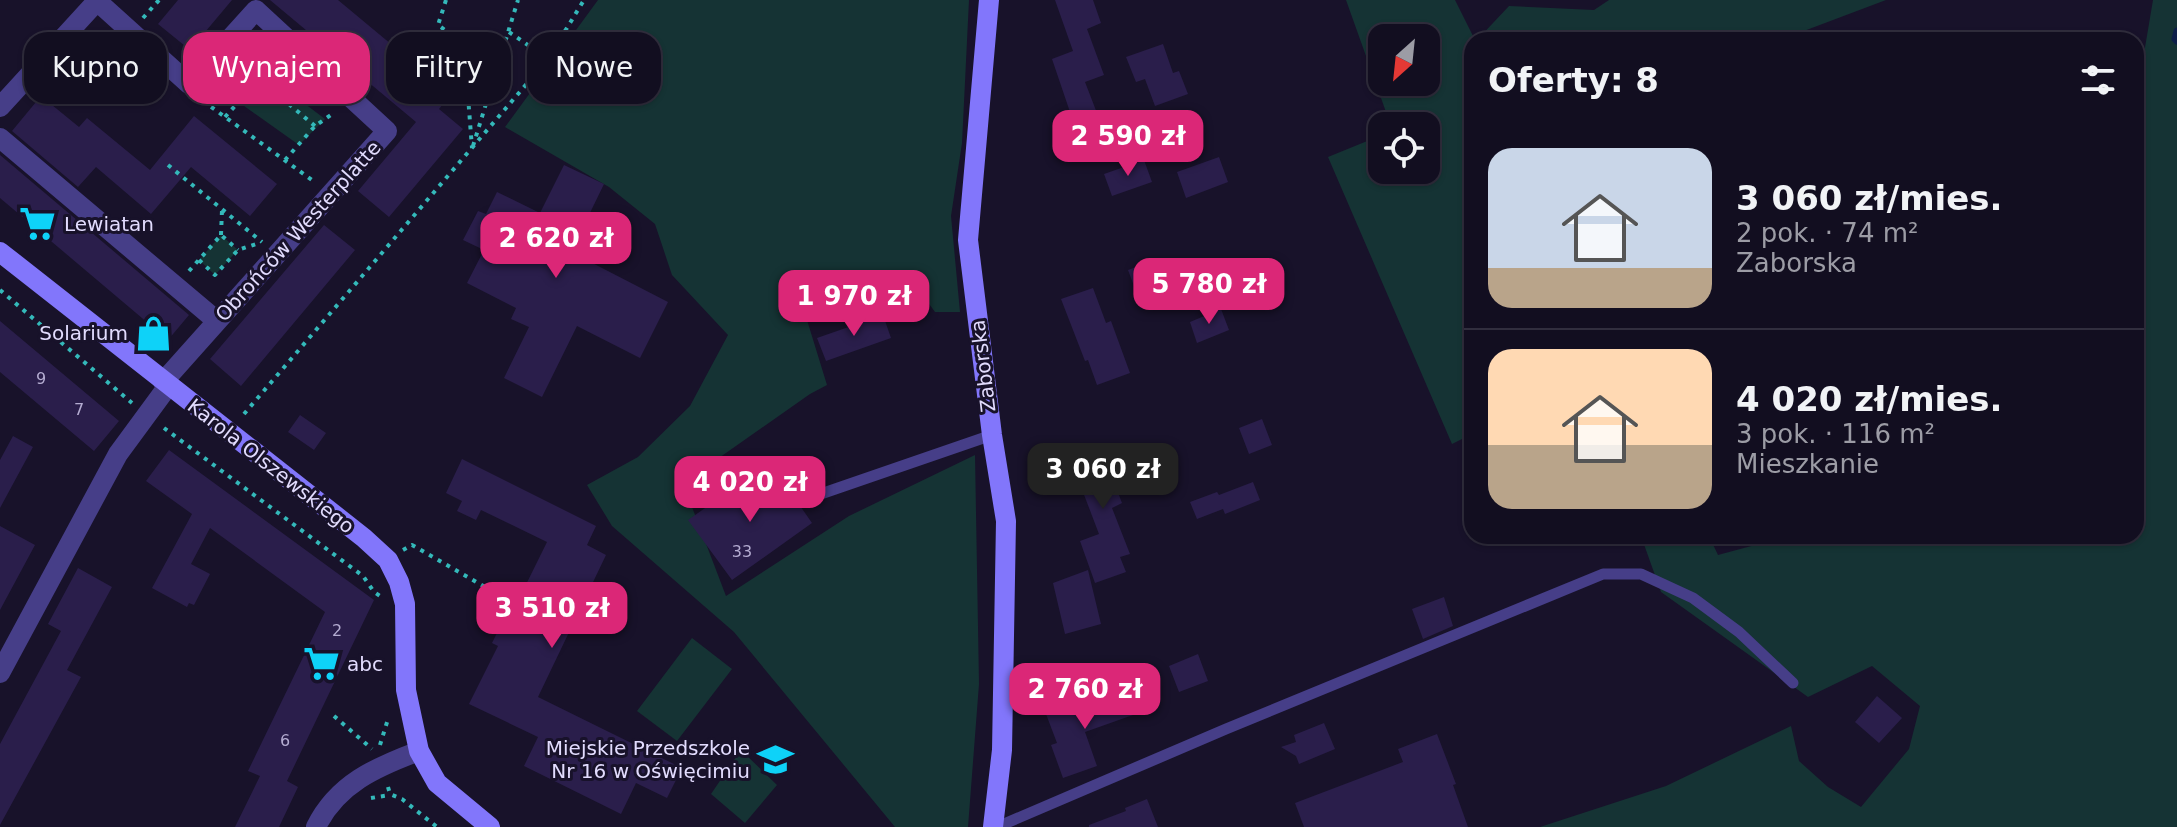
<!DOCTYPE html>
<html lang="pl">
<head>
<meta charset="utf-8">
<style>
  :root { --surface:#120e20; --page:#1f1c2d; --text:#f1f3f6; --muted:#9c9ca5; --line:#312e3e; --accent:#db2777 }
  body { margin:0; font-family:"DejaVu Sans",sans-serif; background:var(--page); color:var(--text); height:100vh; display:flex; flex-direction:column; font-size:30px; white-space:nowrap }
  * { box-sizing:border-box; margin:0 }
  p { font-size:26px; color:var(--muted) }
  .icon { flex:none; width:44px; height:44px; fill:none; stroke:currentColor; stroke-width:2; stroke-linecap:round; stroke-linejoin:round }
  .map { position:relative; flex:1; overflow:hidden }
  .panel { position:absolute; left:1464px; top:32px; width:680px; height:512px; display:flex; flex-direction:column; background:var(--surface); border-radius:24px; box-shadow:0 2px 6px #0004,0 0 0 2px var(--line) }
  .panel>* { flex:none }
  .top-card { position:absolute; left:24px; top:32px; width:760px; height:72px; display:flex; gap:16px }
  .needle { width:52px; rotate:207deg }
  .controls { position:absolute; left:1368px; top:24px; display:grid; gap:16px }
  .controls a { display:grid; place-items:center; width:72px; height:72px; border-radius:16px; background:var(--surface); box-shadow:0 2px 6px #0004,0 0 0 2px var(--line); font-size:40px }
  .price { position:absolute; translate:-50% -68px; padding:0 18px; border-radius:16px; background:var(--accent); color:#fff; font-size:26px; line-height:52px; filter:drop-shadow(0 2px 4px #0008) }
  .price::after { content:''; position:absolute; left:50%; top:48px; width:24px; height:18px; margin-left:-12px; background:inherit; clip-path:polygon(0 0,100% 0,50% 100%) }
  .price.current { background:#222; color:#fff }
  ul { padding:0; list-style:none }
  li { display:flex; align-items:center; gap:24px; height:200px; padding:0 24px }
  li+li { border-top:2px solid var(--line) }
  li span { display:grid; place-items:center; flex:none; width:224px; height:160px; border-radius:24px; color:#555 }
  li>.icon { margin-inline-start:auto }
  span .icon { width:96px; height:96px; fill:#fffc; stroke-width:1 }
  li b { font-size:34px }
  h2 { display:flex; justify-content:space-between; align-items:center; height:96px; padding:0 24px; font-size:34px }
  .pill { padding:0 28px; border-radius:24px; background:var(--surface); box-shadow:0 2px 6px #0004,0 0 0 2px var(--line); font-size:28px; line-height:72px }
  .pill.current { background:var(--accent); color:#fff }
  .map>svg:first-child { display:block }
  .green { fill:#153334; fill-rule:evenodd }
  .lines { fill:none; stroke-linecap:round; stroke-linejoin:round }
  .stream { stroke:#0d1f49; stroke-width:7 }
  .building { fill:#2a1e4b }
  .path { stroke:#34b9ba; stroke-width:4; stroke-dasharray:4 6; stroke-linecap:butt }
  .lane { stroke:#463e88; stroke-width:11 }
  .street { stroke:#463e88; stroke-width:20 }
  .secondary { stroke:#8276fb; stroke-width:20 }
  .labels { text-anchor:middle; stroke-width:6; stroke-linejoin:round; paint-order:stroke }
  .number-label { font-size:16px; fill:#b4acd1 }
  .poi-label { font-size:20px; fill:#e2dcfe; stroke:#18122a; text-anchor:start }
  .street-label { font-size:20px; fill:#e2dcfe; stroke:#18122a }
</style>
</head>
<body>
<div class="map">
<svg width="2177" height="827" viewBox="0 0 2177 827">
  <rect width="100%" height="100%" fill="#18122a"/>
  <path class="green" d="M598 0H969L962 143 951 216 960 312H935L916 286 807 320 827 385 810 394 716 460 687 494 726 596 849 516 975 455 979 684 968 827H895L734 632 612 526 587 485 638 457 690 406 728 335 672 275 655 224 609 187 505 127Z
    M1346 0H1455L1475 40H1472V434L1452 444 1328 157 1382 135V170H1426V126H1391ZM1382 38H1426V82H1382Z
    M1609 0H1886L1780 40H1477L1509 6 1594 10Z
    M2153 0H2177V827H1540L1666 786 1791 726 1799 761 1828 787 1861 807 1909 749 1920 706 1872 666 1808 697 1661 592 1641 536H1709L1718 555 1788 536H2136V385L2143 381 2136 315V101Z
    M263 72 325 119 299 145 237 101Z
    M221 235 238 250 215 275 199 260Z
    M692 638 732 669 677 741 637 711Z
    M741 750 777 785 745 823 711 794Z"/>
  <g class="lines">
    <path class="stream" d="M2177 31 2175 39 2177 41"/>
  </g>
  <path class="building" d="M178 0H232L190 50 158 24Z
    M270 0H338L451 94 439 109 463 129 389 217 358 191 416 122Z
    M1055 0H1093L1101 23 1087 29 1104 75 1085 82 1107 139 1076 151 1062 115 1070 112 1052 59 1073 51Z
    M1163 44 1173 73 1179 71 1188 94 1155 106 1145 79 1136 82 1126 57Z
    M41 96 79 127 87 118 150 170 194 116 277 184 250 216 191 167 151 214 96 167 78 187 12 131Z
    M0 155 189 315 168 340 0 198Z
    M1219 157 1228 182 1186 198 1177 172Z
    M1144 160 1152 182 1112 196 1104 174Z
    M564 165 604 184 571 252 668 302 640 358 577 326 542 397 504 378 529 327 511 319 516 308 467 283 484 250 463 240 478 211 486 214 497 192 540 213Z
    M324 225 355 250 241 386 210 359Z
    M1160 258 1166 274 1134 286 1128 270Z
    M1093 288 1106 323 1111 321 1130 373 1097 385 1088 360 1085 361 1061 299Z
    M1221 309 1229 330 1197 343 1190 322Z
    M883 315 891 338 826 361 817 338Z
    M0 321 119 421 94 451 0 372Z
    M300 415 326 433 314 450 288 432Z
    M1262 419 1272 445 1249 454 1239 428Z
    M13 436 33 447 0 508V460Z
    M1103 445 1109 462 1122 458 1133 484 1117 490 1122 503 1112 508 1130 554 1120 557 1126 572 1095 583 1080 541 1099 534 1070 458Z
    M169 450 374 600 287 781 298 787 279 827H235L260 776 248 771 325 612 210 528 191 564 210 574 194 605 189 603 187 607 152 588 192 514 146 481Z
    M462 459 596 526 587 545 606 555 538 697 682 768 667 798 636 783 621 814 524 766 538 737 469 704 498 646 492 643 503 621 507 623 547 542 481 510 476 520 457 511 462 501 446 493Z
    M764 475 771 484 780 477 812 523 732 580 688 520 738 485 742 490Z
    M1253 482 1260 500 1225 514 1223 509 1197 519 1190 502 1217 492 1219 495Z
    M0 526 35 545 0 610Z
    M78 568 112 587 67 670 81 677 0 825V744L61 631 48 624Z
    M1088 570 1101 624 1065 634 1053 583Z
    M1444 597 1453 626 1423 639 1412 609Z
    M1198 654 1208 681 1179 692 1169 666Z
    M1141 693 1147 710 1085 732 1097 766 1063 778 1051 745 1057 743 1046 714 1087 699 1092 711Z
    M1877 696 1902 718 1879 743 1855 722Z
    M1324 723 1335 749 1299 764 1296 756 1281 747 1296 742 1294 735Z
    M1437 734 1456 784 1453 785 1468 827H1304L1295 803 1403 762 1398 749Z
    M1147 799 1158 827H1089V825L1126 811 1125 808Z"/>
  <g class="lines">
    <path class="path" d="M446 0 438 25 464 44 472 148
      M143 18 159 0
      M509 32 548 59
      M257 41 259 79
      M203 101 316 183
      M225 117 259 79 315 126
      M473 146 518 0
      M285 160 315 126 335 112
      M168 165 262 242
      M221 235 222 210
      M199 260 215 275 238 250 256 244
      M189 271 221 235 238 250
      M0 290 132 403
      M244 414 548 59 584 0
      M164 428 363 576 374 592 380 596
      M403 550 412 545 492 591
      M334 716 372 749
      M380 745 388 719
      M388 787 390 794 402 799 437 827
      M371 798 390 795"/>
    <path class="lane" d="M812 497 992 435
      M997 827 1226 729 1603 574H1641L1693 598 1739 632 1793 683"/>
    <path class="street" d="M0 107 97 1 189 84 256 10 387 131 163 382
      M0 138 217 321
      M0 673 118 454 168 386
      M316 827C337 784 376 767 419 751"/>
    <path class="secondary" d="M989 0 968 240 992 435 1006 521 1002 750 993 827
      M0 252 364 538 388 560 399 582 405 604 406 690 419 751 437 783 490 827"/>
  </g>
  <defs>
    <symbol id="supermarket-bare" viewBox="-9 -9 18 18"><path d="M-6-5.5h2.5l.6 2H6L4.5 2H-2.5L-4.4-4H-6ZM-1.5 3.2a1.3 1.3 0 1 0 .1 0ZM3 3.2a1.3 1.3 0 1 0 .1 0Z" fill="#0ed2f8" stroke="#18122a" stroke-width="2.5" paint-order="stroke"/></symbol>
    <symbol id="shop-bare" viewBox="-9 -9 18 18"><path d="M-5-2.5h2.3a2.7 3.5 0 0 1 5.4 0H5L5.5 6h-11ZM-1.5-2.5h3a1.5 2.3 0 0 0-3 0Z" fill="#0ed2f8" stroke="#18122a" stroke-width="2.5" paint-order="stroke"/></symbol>
    <symbol id="school-bare" viewBox="-9 -9 18 18"><path d="M0-5L7-2L0 1L-7-2ZM-4 1L0 2.5L4 1V4Q0 6-4 4Z" fill="#0ed2f8" stroke="#18122a" stroke-width="2.5" paint-order="stroke"/></symbol>
  </defs>
  <g fill-rule="evenodd">
    <use href="#supermarket-bare" x="12" y="198" width="51" height="51"/>
    <use href="#shop-bare" x="128" y="308" width="51" height="51"/>
    <use href="#supermarket-bare" x="296" y="638" width="51" height="51"/>
    <use href="#school-bare" x="750" y="734" width="51" height="51"/>
  </g>
  <g class="labels">
    <g class="number-label">
      <text x="41" y="384">9</text>
      <text x="79" y="415">7</text>
      <text x="742" y="557">33</text>
      <text x="337" y="636">2</text>
      <text x="285" y="746">6</text>
    </g>
    <g class="poi-label">
      <text x="64" y="231">Lewiatan</text>
      <text x="128" y="340" text-anchor="end">Solarium</text>
      <text x="347" y="671">abc</text>
      <text x="750" y="755" text-anchor="end">Miejskie Przedszkole<tspan x="750" dy="23">Nr 16 w Oświęcimiu</tspan></text>
    </g>
    <g class="street-label">
      <text transform="translate(298 231) rotate(-48)" y="7">Obrońców Westerplatte</text>
      <text transform="translate(983 366) rotate(-97)" y="7">Zaborska</text>
      <text transform="translate(271 466) rotate(38)" y="7">Karola Olszewskiego</text>
    </g>
  </g>
</svg>
<div class="controls">
<a><svg class="needle" viewBox="-14 -14 28 28"><path d="M0-13l5 13h-10z" fill="#e53935"/><path d="M0 13l5-13h-10z" fill="#9c9ca5"/></svg></a>
<a><svg class="icon" aria-label="locate" viewBox="0 0 24 24"><circle cx="12" cy="12" r="6"/><path d="M12 2v4M12 18v4M2 12h4M18 12h4"/></svg></a>
</div>
<b class="price" style="left:1128px;top:178px">2 590 zł</b>
<b class="price" style="left:556px;top:280px">2 620 zł</b>
<b class="price" style="left:1209px;top:326px">5 780 zł</b>
<b class="price" style="left:854px;top:338px">1 970 zł</b>
<b class="price current" style="left:1103px;top:511px">3 060 zł</b>
<b class="price" style="left:750px;top:524px">4 020 zł</b>
<b class="price" style="left:552px;top:650px">3 510 zł</b>
<b class="price" style="left:1085px;top:731px">2 760 zł</b>
<div class="top-card">
<a class="pill">Kupno</a>
<a class="pill current">Wynajem</a>
<a class="pill">Filtry</a>
<a class="pill">Nowe</a>
</div>
<section class="panel">
<h2>Oferty: 8<svg class="icon" aria-label="filters" viewBox="0 0 24 24"><path d="M4 7h16M4 17h16"/><circle cx="9" cy="7" r="2"/><circle cx="15" cy="17" r="2"/></svg></h2>
<ul>
<li><span style="background:linear-gradient(#c9d6e8 75%,#b9a48a 0)"><svg class="icon" aria-label="home" viewBox="0 0 24 24"><path d="M3 11l9-7 9 7M6 9v11h12V9"/></svg></span><div><b>3 060 zł/mies.</b><p>2 pok. · 74 m²</p><p>Zaborska</p></div></li>
<li><span style="background:linear-gradient(#ffd9b3 60%,#b9a48a 0)"><svg class="icon" aria-label="home" viewBox="0 0 24 24"><path d="M3 11l9-7 9 7M6 9v11h12V9"/></svg></span><div><b>4 020 zł/mies.</b><p>3 pok. · 116 m²</p><p>Mieszkanie</p></div></li>
</ul>
</section>
</div>
</body>
</html>
